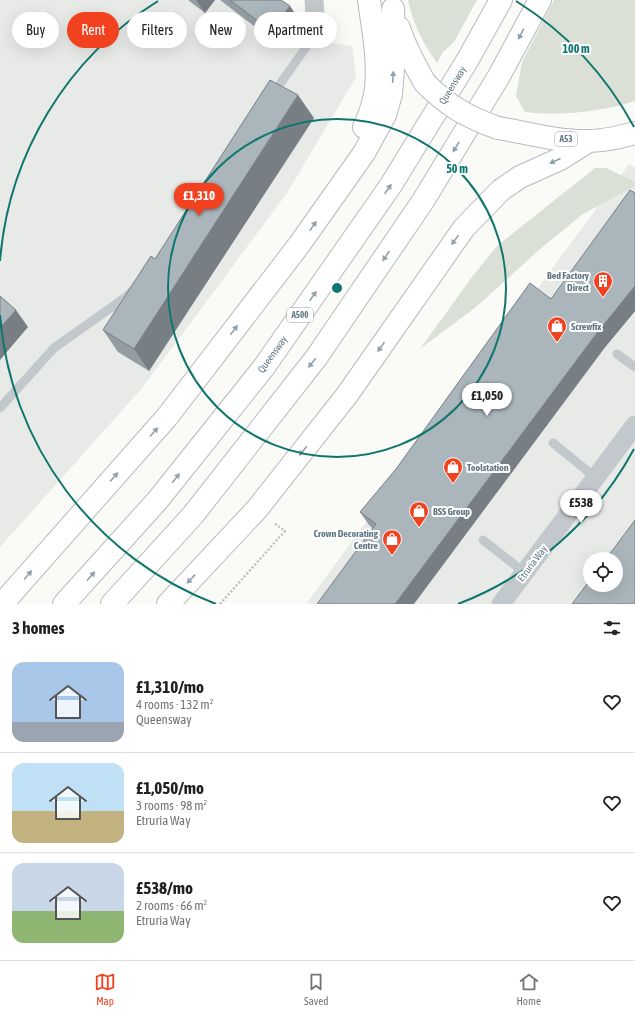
<!DOCTYPE html>
<html lang="en">
<head>
<meta charset="utf-8">
<style>
  :root { --surface:#fff; --page:#f2f2f2; --text:#202124; --muted:#757577; --line:#e0e0e0; --accent:#f2411f }
  body { margin:0; font-family:"Asap Condensed",sans-serif; background:var(--page); color:var(--text); height:100vh; display:flex; flex-direction:column; font-size:15px; white-space:nowrap }
  * { box-sizing:border-box; margin:0 }
  p { font-size:13px; color:var(--muted) }
  .icon { flex:none; width:22px; height:22px; fill:none; stroke:currentColor; stroke-width:2; stroke-linecap:round; stroke-linejoin:round }
  .map { position:relative; height:604px; overflow:hidden }
  .panel { display:flex; flex-direction:column; background:var(--surface); flex:1 }
  .panel>* { flex:none }
  .banner { position:absolute; left:12px; top:12px; width:400px; height:36px; display:flex; gap:8px }
  .tools { position:absolute; left:583px; top:552px; display:grid; gap:8px }
  .tools a { display:grid; place-items:center; width:40px; height:40px; border-radius:50%; background:var(--surface); box-shadow:0 4px 16px #0002; font-size:20px }
  .price { position:absolute; translate:-50% -34px; padding:0 9px; border-radius:14px; background:#fff; color:#222; font-size:13px; line-height:26px; filter:drop-shadow(0 1px 2px #0008) }
  .price::after { content:''; position:absolute; left:50%; top:24px; width:12px; height:9px; margin-left:-6px; background:inherit; clip-path:polygon(0 0,100% 0,50% 100%) }
  .price.active { background:var(--accent); color:#fff }
  ul { padding:0; list-style:none }
  li { display:flex; align-items:center; gap:12px; height:100px; padding:0 12px }
  li+li { border-top:1px solid var(--line) }
  li span { display:grid; place-items:center; flex:none; width:112px; height:80px; border-radius:12px; color:#555 }
  li>.icon { margin-inline-start:auto }
  span .icon { width:48px; height:48px; fill:#fffc; stroke-width:1 }
  li b { font-size:17px }
  h2 { display:flex; justify-content:space-between; align-items:center; height:48px; padding:0 12px; font-size:17px }
  .chip { padding:0 14px; border-radius:18px; background:var(--surface); box-shadow:0 4px 16px #0002; font-size:14px; line-height:36px }
  .chip.active { background:var(--accent); color:#fff }
  .menu { display:flex; justify-content:space-around; align-items:center; height:56px; border-top:1px solid var(--line); background:var(--surface); font-size:11px; color:var(--muted) }
  .menu a { display:grid; justify-items:center; gap:2px }
  .menu .active { color:var(--accent) }
  .map>svg:first-child { display:block }
  .built { fill:#e8eae8; fill-rule:evenodd }
  .green { fill:#dae0d6 }
  .lines { fill:none; stroke-linecap:round; stroke-linejoin:round }
  .highway-casing { stroke:#b6bbbf; stroke-width:24 }
  .path { stroke:#bdc1c4; stroke-width:2.5; stroke-dasharray:2 2; stroke-linecap:butt }
  .lane { stroke:#c2c8cc; stroke-width:9 }
  .street { stroke:#c2c8cc; stroke-width:19 }
  .highway { stroke:#fff; stroke-width:22 }
  .highway-bridge-casing { stroke:#b6bbbf; stroke-width:24; stroke-linecap:butt }
  .highway-bridge { stroke:#fff; stroke-width:22 }
  .wall { fill:#939da2 }
  .shaded-wall { fill:#787f84 }
  .building { fill:#abb6bc; stroke:#787f84 }
  .oneway { fill:#91a0aa }
  .ring { fill:none; stroke:#0f766e; stroke-width:2 }
  .labels { text-anchor:middle; stroke-width:4; stroke-linejoin:round; paint-order:stroke }
  .shield { fill:#fff; stroke:#91a0aa; stroke-width:1 }
  .shield-label { font-size:9px; font-weight:bold; fill:#627885 }
  .street-label { font-size:10px; fill:#627885; stroke:#fff }
  .poi-label { font-size:10px; font-weight:bold; fill:#627885; stroke:#fff; text-anchor:start }
  .centre { fill:#0f766e; stroke:#fff; stroke-width:2 }
  .ring-label { font-size:12px; text-anchor:middle; font-weight:bold; fill:#0f766e; stroke:#fff; stroke-width:4; stroke-linejoin:round; paint-order:stroke }
</style>
</head>
<body>
<div class="map">
<svg width="635" height="604" viewBox="0 0 635 604">
  <rect width="100%" height="100%" fill="#fafaf7"/>
  <path class="built" d="M0 0H271L330 43 352 46 356 77 287 193 143 387 0 547Z
    M629 164 635 168V604H306ZM590 559H616V585H590Z"/>
  <path class="green" d="M408 0H477L454 42 443 52 437 63C422 41 414 26 408 0Z
    M554 0H635V101C599 112 563 116 525 112L516 96 522 62Z
    M595 168H606L635 182V186L583 214 540 249 476 307 420 349 472 277 497 246Z"/>
  <g class="lines">
    <defs>
      <path id="highway" d="M399 28C405 48 415 65 425 83
        M364 127C370 115 374 102 376 89 379 60 373 29 369 0
        M498 128C528 133 559 142 589 141 605 141 620 137 635 133
        M2 604 167 417 299 245 364 153 385 115 391 94 394 56 393 9
        M64 604 157 501 264 367 391 185 467 61 501 0
        M112 604 193 515 316 358 423 201 499 76 540 0
        M168 604 257 509 347 395 464 228 501 190 520 177 560 159 589 141"/>
    </defs>
    <use href="#highway" class="highway-casing"/>
    <path class="path" d="M220 604 285 531 274 523"/>
    <path class="lane" d="M273 94 316 33
      M617 354 635 367
      M0 408 54 348 126 297 132 291
      M553 443 596 478
      M483 540 525 573"/>
    <path class="street" d="M314 0 316 33
      M501 604 635 425"/>
    <use href="#highway" class="highway"/>
    <defs>
      <path id="highway-bridge" d="M425 83C448 106 467 117 498 128"/>
    </defs>
    <use href="#highway-bridge" class="highway-bridge-casing"/>
    <use href="#highway-bridge" class="highway-bridge"/>
  </g>
  <path class="wall" d="M188 0H215L205 13Z
    M220 0H281L302 24 283 48Z
    M314 118 149 371 118 352 103 330 155 259Z
    M635 193V311L606 346 373 529 369 525 360 512 551 299Z"/>
  <path class="shaded-wall" d="M196 0H215L205 13Z
    M290 6 302 24 283 48 271 31Z
    M298 95 314 118 149 371 134 349Z
    M635 286V311L606 346 414 604H395L597 333Z
    M16 310 28 327 0 360V328Z"/>
  <path class="building" d="M230 0H281L290 6 271 31Z
    M270 80 298 95 134 349 103 330 151 256 155 259Z
    M630 190 635 193V286L597 333 395 604H317L376 524 360 512 396 469 530 283 551 299Z
    M0 296 16 310 0 328Z
    M635 520V604H572L590 580V585H616V559H606Z"/>
  <defs><path id="oneway-solid" d="M-6-.8H1V-3.2L6.5 0L1 3.2V.8H-6Z"/></defs>
  <g class="oneway">
    <use href="#oneway-solid" transform="translate(521 34) rotate(118)"/>
    <use href="#oneway-solid" transform="translate(393 77) rotate(-86)"/>
    <use href="#oneway-solid" transform="translate(456 147) rotate(121)"/>
    <use href="#oneway-solid" transform="translate(555 161) rotate(156)"/>
    <use href="#oneway-solid" transform="translate(388 189) rotate(-55)"/>
    <use href="#oneway-solid" transform="translate(313 226) rotate(-55)"/>
    <use href="#oneway-solid" transform="translate(455 240) rotate(126)"/>
    <use href="#oneway-solid" transform="translate(386 256) rotate(124)"/>
    <use href="#oneway-solid" transform="translate(313 296) rotate(-55)"/>
    <use href="#oneway-solid" transform="translate(234 330) rotate(-53)"/>
    <use href="#oneway-solid" transform="translate(381 347) rotate(125)"/>
    <use href="#oneway-solid" transform="translate(312 363) rotate(128)"/>
    <use href="#oneway-solid" transform="translate(154 432) rotate(-48)"/>
    <use href="#oneway-solid" transform="translate(303 451) rotate(129)"/>
    <use href="#oneway-solid" transform="translate(114 477) rotate(-49)"/>
    <use href="#oneway-solid" transform="translate(176 478) rotate(-52)"/>
    <use href="#oneway-solid" transform="translate(28 575) rotate(-49)"/>
    <use href="#oneway-solid" transform="translate(91 576) rotate(-48)"/>
    <use href="#oneway-solid" transform="translate(191 579) rotate(133)"/>
  </g>
  <g class="ring">
    <circle cx="337" cy="288" r="169"/>
    <path d="M634 449A338 338 0 0 1 458 604M216 604A338 338 0 0 1 0 315M0 261A338 338 0 0 1 158 1M516 1A338 338 0 0 1 634 127"/>
  </g>
  <defs>
    <symbol id="building-pin" viewBox="-11 -11 22 30"><path d="M0 17L-7.5 6A9.5 9.5 0 1 1 7.5 6Z" fill="#f2411f" stroke="#fff"/><path d="M-4-6H4V6H1V3H-1V6H-4ZM-2.5-4.3h1.7v1.8h-1.7ZM.8-4.3h1.7v1.8H.8ZM-2.5-1h1.7V.8h-1.7ZM.8-1h1.7V.8H.8Z" fill="#fff"/></symbol>
    <symbol id="shop-pin" viewBox="-11 -11 22 30"><path d="M0 17L-7.5 6A9.5 9.5 0 1 1 7.5 6Z" fill="#f2411f" stroke="#fff"/><path d="M-5-2.5h2.3a2.7 3.5 0 0 1 5.4 0H5L5.5 6h-11ZM-1.5-2.5h3a1.5 2.3 0 0 0-3 0Z" fill="#fff"/></symbol>
  </defs>
  <g fill-rule="evenodd">
    <use href="#building-pin" x="592" y="270" width="22" height="30"/>
    <use href="#shop-pin" x="546" y="315" width="22" height="30"/>
    <use href="#shop-pin" x="442" y="456" width="22" height="30"/>
    <use href="#shop-pin" x="408" y="500" width="22" height="30"/>
    <use href="#shop-pin" x="381" y="528" width="22" height="30"/>
  </g>
  <g class="labels">
    <g class="shield">
      <rect x="555" y="132" width="22" height="14" rx="3"/>
      <rect x="287" y="308" width="26" height="14" rx="3"/>
    </g>
    <g class="shield-label">
      <text x="566" y="142">A53</text>
      <text x="300" y="318">A500</text>
    </g>
    <g class="street-label">
      <text transform="translate(452 85) rotate(-59)" y="4">Queensway</text>
      <text transform="translate(272 354) rotate(-54)" y="4">Queensway</text>
      <text transform="translate(532 563) rotate(-53)" y="4">Etruria Way</text>
    </g>
    <g class="poi-label">
      <text x="589" y="279" text-anchor="end">Bed Factory<tspan x="589" dy="12">Direct</tspan></text>
      <text x="571" y="330">Screwfix</text>
      <text x="467" y="471">Toolstation</text>
      <text x="433" y="515">BSS Group</text>
      <text x="378" y="537" text-anchor="end">Crown Decorating<tspan x="378" dy="12">Centre</tspan></text>
    </g>
  </g>
  <circle cx="337" cy="288" r="6" class="centre"/>
  <g class="ring-label">
    <text x="576" y="53">100 m</text>
    <text x="457" y="173">50 m</text>
  </g>
</svg>
<div class="tools">
<a><svg class="icon" aria-label="locate" viewBox="0 0 24 24"><circle cx="12" cy="12" r="6"/><path d="M12 2v4M12 18v4M2 12h4M18 12h4"/></svg></a>
</div>
<b class="price active" style="left:199px;top:217px">£1,310</b>
<b class="price" style="left:487px;top:417px">£1,050</b>
<b class="price" style="left:581px;top:524px">£538</b>
<div class="banner">
<a class="chip">Buy</a>
<a class="chip active">Rent</a>
<a class="chip">Filters</a>
<a class="chip">New</a>
<a class="chip">Apartment</a>
</div>
</div>
<section class="panel">
<h2>3 homes<svg class="icon" aria-label="filters" viewBox="0 0 24 24"><path d="M4 7h16M4 17h16"/><circle cx="9" cy="7" r="2"/><circle cx="15" cy="17" r="2"/></svg></h2>
<ul>
<li><span style="background:linear-gradient(#a9c7e8 75%,#9aa5b1 0)"><svg class="icon" aria-label="home" viewBox="0 0 24 24"><path d="M3 11l9-7 9 7M6 9v11h12V9"/></svg></span><div><b>£1,310/mo</b><p>4 rooms · 132 m²</p><p>Queensway</p></div><svg class="icon" aria-label="heart" viewBox="0 0 24 24"><path d="M12 20l-8-8c-3-5 5-10 8-4 3-6 11-1 8 4z"/></svg></li>
<li><span style="background:linear-gradient(#bfe0f5 60%,#c2b280 0)"><svg class="icon" aria-label="home" viewBox="0 0 24 24"><path d="M3 11l9-7 9 7M6 9v11h12V9"/></svg></span><div><b>£1,050/mo</b><p>3 rooms · 98 m²</p><p>Etruria Way</p></div><svg class="icon" aria-label="heart" viewBox="0 0 24 24"><path d="M12 20l-8-8c-3-5 5-10 8-4 3-6 11-1 8 4z"/></svg></li>
<li><span style="background:linear-gradient(#c9d6e8 60%,#8fb573 0)"><svg class="icon" aria-label="home" viewBox="0 0 24 24"><path d="M3 11l9-7 9 7M6 9v11h12V9"/></svg></span><div><b>£538/mo</b><p>2 rooms · 66 m²</p><p>Etruria Way</p></div><svg class="icon" aria-label="heart" viewBox="0 0 24 24"><path d="M12 20l-8-8c-3-5 5-10 8-4 3-6 11-1 8 4z"/></svg></li>
</ul>
</section>
<nav class="menu">
<a class="active"><svg class="icon" aria-label="map" viewBox="0 0 24 24"><path d="M3 6l6-2 6 2 6-2v14l-6 2-6-2-6 2zM9 4v14M15 6v14"/></svg>Map</a>
<a><svg class="icon" aria-label="saved" viewBox="0 0 24 24"><path d="M7 4h10v16l-5-4-5 4z"/></svg>Saved</a>
<a><svg class="icon" aria-label="home" viewBox="0 0 24 24"><path d="M3 11l9-7 9 7M6 9v11h12V9"/></svg>Home</a>
</nav>
</body>
</html>
